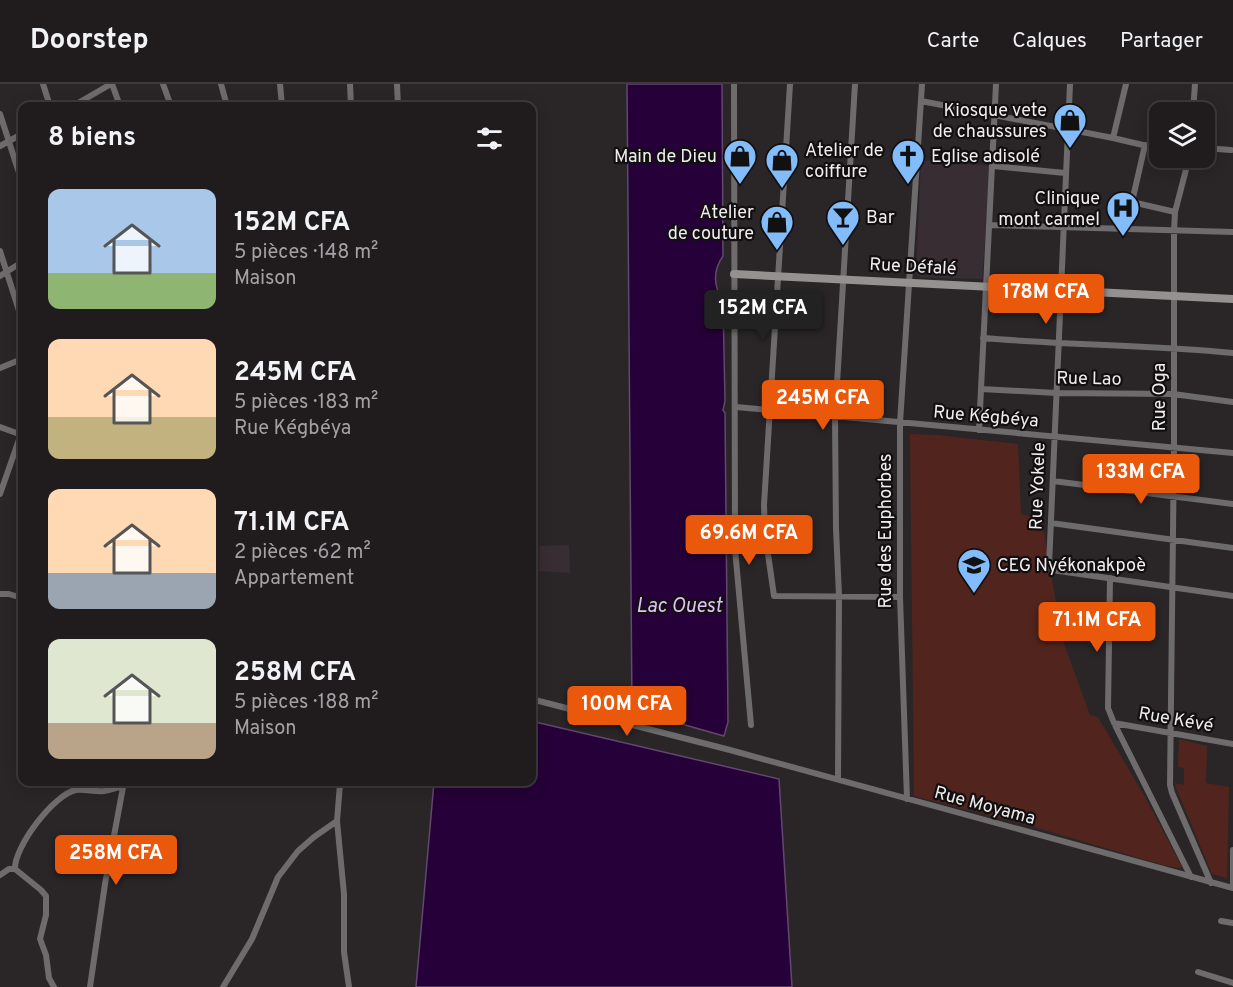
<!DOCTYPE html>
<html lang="fr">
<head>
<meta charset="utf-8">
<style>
  :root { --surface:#201c1e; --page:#282527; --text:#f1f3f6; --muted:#a2a1a4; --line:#3d3a3c; --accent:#ea580c }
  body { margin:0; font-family:Overpass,sans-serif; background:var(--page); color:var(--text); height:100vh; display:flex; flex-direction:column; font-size:22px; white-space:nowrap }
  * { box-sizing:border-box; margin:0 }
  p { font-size:20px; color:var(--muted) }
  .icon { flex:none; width:33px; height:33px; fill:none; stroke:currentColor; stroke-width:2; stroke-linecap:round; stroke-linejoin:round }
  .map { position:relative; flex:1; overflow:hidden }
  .drawer { position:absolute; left:18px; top:18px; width:518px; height:684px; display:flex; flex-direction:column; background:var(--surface); border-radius:12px; box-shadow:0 3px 15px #0003,0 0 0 2px var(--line) }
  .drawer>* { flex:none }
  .fabs { position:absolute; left:1149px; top:18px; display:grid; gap:12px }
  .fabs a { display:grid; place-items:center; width:66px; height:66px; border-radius:12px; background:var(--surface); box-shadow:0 3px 15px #0003,0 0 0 2px var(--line); font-size:30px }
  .price { position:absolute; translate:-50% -51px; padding:0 14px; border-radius:6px; background:var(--accent); color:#fff; font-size:20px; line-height:39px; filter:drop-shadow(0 2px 3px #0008) }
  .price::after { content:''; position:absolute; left:50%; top:36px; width:18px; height:14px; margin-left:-9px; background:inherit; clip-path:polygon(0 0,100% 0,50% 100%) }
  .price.current { background:#222; color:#fff }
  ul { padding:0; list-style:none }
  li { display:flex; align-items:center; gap:18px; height:150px; padding:0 30px }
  li span { display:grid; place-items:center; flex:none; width:168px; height:120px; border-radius:12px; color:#555 }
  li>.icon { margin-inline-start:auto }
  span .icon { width:72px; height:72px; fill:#fffc; stroke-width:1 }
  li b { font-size:26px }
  h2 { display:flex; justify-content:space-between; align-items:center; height:72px; padding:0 30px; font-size:26px }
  header { display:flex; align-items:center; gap:36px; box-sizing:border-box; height:84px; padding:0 30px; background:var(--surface); border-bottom:2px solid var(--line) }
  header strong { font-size:28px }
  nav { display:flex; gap:33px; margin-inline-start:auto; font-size:21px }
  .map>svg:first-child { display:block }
  .built { fill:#382d32 }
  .green { fill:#51251d }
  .water { fill:#260038; stroke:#63476f; stroke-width:1.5 }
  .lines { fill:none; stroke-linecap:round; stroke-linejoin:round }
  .street { stroke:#6d6b6b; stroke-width:6 }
  .secondary { stroke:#959191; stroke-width:8 }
  .labels { text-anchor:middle; stroke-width:4.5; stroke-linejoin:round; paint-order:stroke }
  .poi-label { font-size:18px; fill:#f0edee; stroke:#120f10; text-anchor:end }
  .street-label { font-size:18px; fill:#f0edee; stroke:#120f10 }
  .water-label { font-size:20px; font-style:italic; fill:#e0c0f6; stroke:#120f10 }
</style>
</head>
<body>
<header>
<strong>Doorstep</strong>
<nav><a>Carte</a><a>Calques</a><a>Partager</a></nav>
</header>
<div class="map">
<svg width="1233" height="903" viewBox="0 0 1233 903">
  <rect width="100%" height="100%" fill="#2a2628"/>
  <path class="built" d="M921 76 991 82 982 195 920 193 916 190Z
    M569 461 570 489 539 487 540 462Z"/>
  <path class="green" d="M910 350 937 351 1018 360 1021 430 1042 436 1062 554 1090 631 1098 633 1145 713 1182 783 1179 784 1163 781 1034 743 914 712Z
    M1179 655 1207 662 1206 699 1229 703 1227 794 1212 790 1174 699 1184 701V684L1178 683Z"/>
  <path class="water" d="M627 0H722L723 172C712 188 714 202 723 218L725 317 723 326 725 329 728 638 724 652 632 626Z
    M531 637 779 695 792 903H416L434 698H531Z"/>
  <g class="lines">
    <path class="street" d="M43 0 50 22
      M112 0 120 22
      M163 0 171 22
      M221 0 227 22
      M280 0 282 22
      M350 0 351 22
      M397 0 398 22
      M734 0 735 465 751 641
      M790 0 764 421 765 449 774 512 900 513
      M1070 0 1049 482 1052 486 1233 512
      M921 17 1113 54 1160 65
      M73 22 111 0
      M315 22H322
      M1193 28 1195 0
      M0 30 22 98
      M1113 54 1126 0
      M1145 61 1132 118 1175 128
      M0 62 22 50
      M1204 64 1231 66
      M1189 74 1175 128 1174 147V364L1170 701 1172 709 1211 799
      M993 82 1065 89
      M990 141 1233 148
      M0 167 22 236
      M0 192 22 178
      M983 254C1066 261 1150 261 1233 269
      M0 284 22 275
      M981 305 1056 309 1173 310 1233 318
      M736 323 1233 369
      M0 343 22 351
      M979 346 996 0
      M1053 397 1233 420
      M0 410 21 350
      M1051 439 1233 464
      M1110 494 1108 624 1114 639 1191 793
      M0 510H9L22 514
      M531 615 730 666 1233 804
      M1114 639 1233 660
      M838 695 839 512 836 444 835 333 855 0
      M907 715 900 513V339L922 0
      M337 737 344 810V868L349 903
      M0 791 9 785H15
      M1233 804V766
      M1221 837 1233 839
      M1198 888 1233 899
      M54 903 49 894 46 871 40 855 46 831V812L41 806 15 785C14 763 54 710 76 706 85 705 95 708 104 707 111 706 117 704 123 702
      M90 903 105 800 124 698
      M223 903 252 855 278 793 298 767 314 753 337 737 340 700 339 698"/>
    <path class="secondary" d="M734 190 1233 215"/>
  </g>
  <defs>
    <symbol id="shop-pin" viewBox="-11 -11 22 30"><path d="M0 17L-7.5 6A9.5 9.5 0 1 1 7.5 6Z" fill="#82bcfa" stroke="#120f10"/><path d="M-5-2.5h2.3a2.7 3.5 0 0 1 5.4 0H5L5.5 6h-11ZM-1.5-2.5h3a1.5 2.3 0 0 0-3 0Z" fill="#111"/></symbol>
    <symbol id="church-pin" viewBox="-11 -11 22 30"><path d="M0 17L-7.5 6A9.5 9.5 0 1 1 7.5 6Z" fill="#82bcfa" stroke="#120f10"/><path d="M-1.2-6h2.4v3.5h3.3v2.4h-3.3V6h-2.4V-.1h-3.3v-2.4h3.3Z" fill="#111"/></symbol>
    <symbol id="hospital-pin" viewBox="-11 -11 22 30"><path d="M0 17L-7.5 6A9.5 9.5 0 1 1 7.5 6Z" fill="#82bcfa" stroke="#120f10"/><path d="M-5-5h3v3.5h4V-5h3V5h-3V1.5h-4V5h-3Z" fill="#111"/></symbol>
    <symbol id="bar-pin" viewBox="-11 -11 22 30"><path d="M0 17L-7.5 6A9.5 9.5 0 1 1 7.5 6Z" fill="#82bcfa" stroke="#120f10"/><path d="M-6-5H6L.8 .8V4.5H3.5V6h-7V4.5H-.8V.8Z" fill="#111"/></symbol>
    <symbol id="school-pin" viewBox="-11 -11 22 30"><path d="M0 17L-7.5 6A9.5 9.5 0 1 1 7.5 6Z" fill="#82bcfa" stroke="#120f10"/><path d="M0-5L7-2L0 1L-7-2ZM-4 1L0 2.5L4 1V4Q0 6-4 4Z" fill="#111"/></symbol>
  </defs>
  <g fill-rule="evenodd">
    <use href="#shop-pin" x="1051" y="17" width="38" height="52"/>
    <use href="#shop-pin" x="721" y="53" width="38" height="52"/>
    <use href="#church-pin" x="889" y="53" width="38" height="52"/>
    <use href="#shop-pin" x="763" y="57" width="38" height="52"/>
    <use href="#hospital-pin" x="1104" y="105" width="38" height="52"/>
    <use href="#bar-pin" x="824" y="114" width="38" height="52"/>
    <use href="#shop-pin" x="758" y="119" width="38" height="52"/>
    <use href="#school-pin" x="955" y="462" width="38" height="52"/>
  </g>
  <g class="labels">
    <g class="poi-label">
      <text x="1047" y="32">Kiosque vete<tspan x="1047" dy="21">de chaussures</tspan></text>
      <text x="805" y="72" text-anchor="start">Atelier de<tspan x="805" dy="21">coiffure</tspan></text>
      <text x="717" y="78">Main de Dieu</text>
      <text x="931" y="78" text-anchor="start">Eglise adisolé</text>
      <text x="1100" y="120">Clinique<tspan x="1100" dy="21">mont carmel</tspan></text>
      <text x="754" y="134">Atelier<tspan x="754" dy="21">de couture</tspan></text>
      <text x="866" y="139" text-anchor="start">Bar</text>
      <text x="997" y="487" text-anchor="start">CEG Nyékonakpoè</text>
    </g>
    <g class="street-label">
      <text transform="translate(913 182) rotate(3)" y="6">Rue Défalé</text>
      <text transform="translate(1089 294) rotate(1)" y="6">Rue Lao</text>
      <text transform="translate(1159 313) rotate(-90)" y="6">Rue Oga</text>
      <text transform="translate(986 332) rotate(5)" y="6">Rue Kégbéya</text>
      <text transform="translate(1037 402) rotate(-88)" y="6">Rue Yokele</text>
      <text transform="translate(885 447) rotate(-90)" y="6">Rue des Euphorbes</text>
      <text transform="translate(1176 635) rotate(10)" y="6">Rue Kévé</text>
      <text transform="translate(985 721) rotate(15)" y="6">Rue Moyama</text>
    </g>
    <g class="water-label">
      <text x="679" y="528">Lac Ouest</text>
    </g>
  </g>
</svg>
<div class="fabs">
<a><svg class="icon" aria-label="layers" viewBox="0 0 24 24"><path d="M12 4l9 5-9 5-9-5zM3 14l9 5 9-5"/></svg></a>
</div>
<b class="price" style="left:1046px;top:241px">178M CFA</b>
<b class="price current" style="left:763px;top:257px">152M CFA</b>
<b class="price" style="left:823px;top:347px">245M CFA</b>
<b class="price" style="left:1141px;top:421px">133M CFA</b>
<b class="price" style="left:749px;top:482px">69.6M CFA</b>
<b class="price" style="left:1097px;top:569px">71.1M CFA</b>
<b class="price" style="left:627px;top:653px">100M CFA</b>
<b class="price" style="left:116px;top:802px">258M CFA</b>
<section class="drawer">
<h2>8 biens<svg class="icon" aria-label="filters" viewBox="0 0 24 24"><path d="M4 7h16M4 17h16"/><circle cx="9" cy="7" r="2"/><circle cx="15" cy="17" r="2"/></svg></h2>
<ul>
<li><span style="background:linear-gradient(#a9c7e8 70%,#8fb573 0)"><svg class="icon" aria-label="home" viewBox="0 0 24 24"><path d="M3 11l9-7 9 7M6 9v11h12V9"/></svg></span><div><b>152M CFA</b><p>5 pièces · 148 m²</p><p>Maison</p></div></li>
<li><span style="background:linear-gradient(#ffd9b3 65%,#c2b280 0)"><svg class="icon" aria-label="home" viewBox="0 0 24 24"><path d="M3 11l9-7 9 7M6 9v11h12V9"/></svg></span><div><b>245M CFA</b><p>5 pièces · 183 m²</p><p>Rue Kégbéya</p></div></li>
<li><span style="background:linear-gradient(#ffd9b3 70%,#9aa5b1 0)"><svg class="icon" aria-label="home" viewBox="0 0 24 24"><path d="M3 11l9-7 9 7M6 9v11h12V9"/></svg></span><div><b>71.1M CFA</b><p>2 pièces · 62 m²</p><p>Appartement</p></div></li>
<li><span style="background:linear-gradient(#dfe7d0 70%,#b9a48a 0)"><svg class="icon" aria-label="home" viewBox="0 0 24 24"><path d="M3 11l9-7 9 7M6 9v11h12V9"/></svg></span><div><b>258M CFA</b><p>5 pièces · 188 m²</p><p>Maison</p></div></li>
</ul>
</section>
</div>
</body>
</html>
